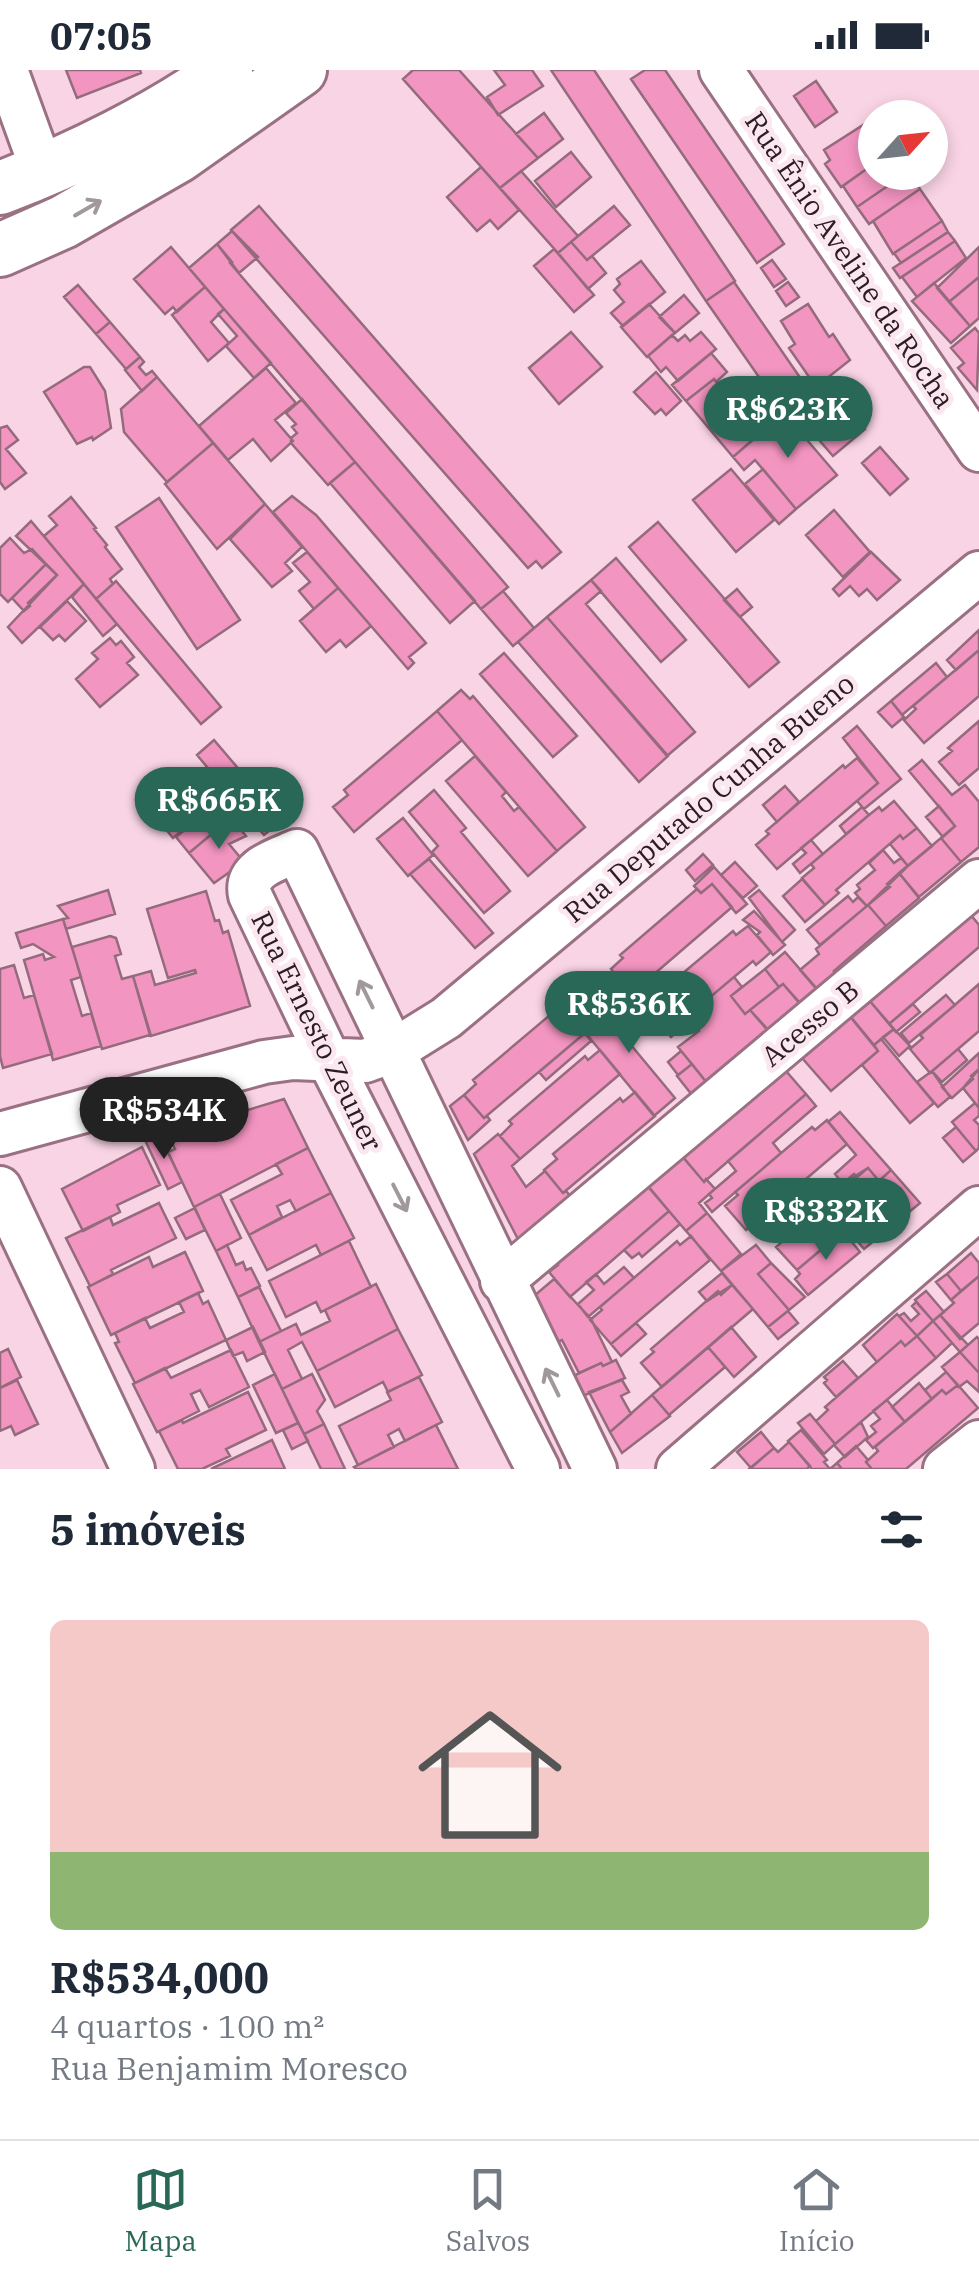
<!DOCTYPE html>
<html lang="pt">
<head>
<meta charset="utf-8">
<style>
  :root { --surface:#fff; --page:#f2f2f3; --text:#1f2937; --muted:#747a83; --line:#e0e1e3; --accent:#296856 }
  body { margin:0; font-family:"IBM Plex Serif",serif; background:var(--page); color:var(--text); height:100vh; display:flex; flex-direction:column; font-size:38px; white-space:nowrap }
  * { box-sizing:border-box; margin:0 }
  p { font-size:32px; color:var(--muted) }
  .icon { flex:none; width:55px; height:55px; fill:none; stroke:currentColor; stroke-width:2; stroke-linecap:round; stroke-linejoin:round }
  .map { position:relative; height:1399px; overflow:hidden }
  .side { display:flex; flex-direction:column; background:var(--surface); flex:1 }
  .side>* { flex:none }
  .needle { width:65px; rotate:63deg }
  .controls { position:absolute; left:858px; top:30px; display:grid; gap:20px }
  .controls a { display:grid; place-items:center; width:90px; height:90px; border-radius:50%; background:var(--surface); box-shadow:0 5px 15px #0003; font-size:50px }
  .price { position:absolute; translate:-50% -85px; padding:0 22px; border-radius:35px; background:var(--accent); color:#fff; font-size:32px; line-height:65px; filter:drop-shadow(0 2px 5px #0008) }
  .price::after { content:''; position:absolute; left:50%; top:60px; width:30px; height:22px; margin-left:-15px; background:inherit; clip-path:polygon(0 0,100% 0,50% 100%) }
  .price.selected { background:#222; color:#fff }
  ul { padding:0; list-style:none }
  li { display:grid; align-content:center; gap:20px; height:530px; padding:0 50px }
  li span { display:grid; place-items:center; height:310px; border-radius:15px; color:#555 }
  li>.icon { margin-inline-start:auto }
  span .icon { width:180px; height:180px; fill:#fffc; stroke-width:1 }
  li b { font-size:42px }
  h2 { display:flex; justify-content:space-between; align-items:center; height:120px; padding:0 50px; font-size:42px }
  .status { display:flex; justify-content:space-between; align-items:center; height:70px; padding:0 50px; background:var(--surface); direction:ltr }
  .status svg { height:28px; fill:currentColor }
  .tabs { display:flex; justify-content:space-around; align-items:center; height:140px; border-top:2px solid var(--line); background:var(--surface); font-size:28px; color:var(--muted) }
  .tabs a { display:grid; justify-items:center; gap:5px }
  .tabs .selected { color:var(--accent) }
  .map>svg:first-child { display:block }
  .building { fill:#f395c1; stroke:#946b7d; stroke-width:2.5 }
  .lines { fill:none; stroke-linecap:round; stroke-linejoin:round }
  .minor-casing { stroke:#9a7183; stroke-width:48 }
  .major-casing { stroke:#9a7183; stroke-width:58 }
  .minor { stroke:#fff; stroke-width:42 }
  .major { stroke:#fff; stroke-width:52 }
  .oneway { stroke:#a0989c }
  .labels { text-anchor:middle; stroke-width:10; stroke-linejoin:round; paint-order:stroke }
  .street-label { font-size:28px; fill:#2b1b22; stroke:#fae7ef }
</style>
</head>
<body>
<div class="status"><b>07:05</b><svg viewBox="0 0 49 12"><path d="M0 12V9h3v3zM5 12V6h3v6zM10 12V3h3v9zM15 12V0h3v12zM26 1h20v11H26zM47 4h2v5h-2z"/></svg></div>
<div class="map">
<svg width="979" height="1399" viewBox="0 0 979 1399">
  <rect width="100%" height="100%" fill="#f9d4e4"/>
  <path class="building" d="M66 0H140L141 3 77 28Z
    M413 0H459L538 88 500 118 403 9Z
    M494 0H532L543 16 498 45 487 27 505 15Z
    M551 0H594L735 211 706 231Z
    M645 0H665L784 174 757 193 631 9Z
    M816 11 837 42 815 57 794 26Z
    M544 43 563 69 538 88 516 64Z
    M874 48 875 93 841 117 825 94 830 90 824 80Z
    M571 82 591 107 556 137 535 111Z
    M875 93V102H908L857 137 843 116Z
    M481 97 519 140 498 159 490 150 477 161 447 127Z
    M521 101 578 166 558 183 500 118Z
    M908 102 920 119 869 154 857 137Z
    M920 119 942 151 893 184 873 151Z
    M259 136 561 482 542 498 536 491 528 498 231 160Z
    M614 136 630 155 587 190 571 172Z
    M942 151 948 162 901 193 894 183Z
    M232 161 258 187 239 203 217 174Z
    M948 162 955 171 900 208 893 198Z
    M955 171 966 188 917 227 902 207Z
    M571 172 587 190 592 186 606 203 588 219 558 183Z
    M217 174 232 192 230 193 508 517 481 539 189 198Z
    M171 177 205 217 177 242 173 237 165 244 134 209Z
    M979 177V207L949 232 937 218Z
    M554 179 594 225 574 242 534 196Z
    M772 190 786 209 774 217 761 198Z
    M641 191 665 222 623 256 611 243 624 232 614 220 620 214 617 209Z
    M979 207V248L970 256 949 232Z
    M734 212 810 322 784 343 706 231Z
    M788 212 799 227 786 236 776 221Z
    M934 213 970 256 951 273 912 231Z
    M78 215 110 252 96 264 64 227Z
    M205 217 224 239 211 252 229 273 208 291 172 245Z
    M684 225 699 243 675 263 659 247Z
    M649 234 675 263 647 287 621 257Z
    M808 234 829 267 833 264 850 290 816 317 789 278 795 274 781 251Z
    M224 239 271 293 254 308 226 276 237 266 218 244Z
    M110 252 140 287 126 299 96 264Z
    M975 258 979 263 977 320 958 298 964 293 951 278Z
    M571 262 602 297 559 334 529 298Z
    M701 262 716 279 678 311 666 297 661 302 648 286 672 265 678 271 685 265 690 271Z
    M711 283 727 302 716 312 714 309 686 331 672 315Z
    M140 287 144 292 139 297 146 305 152 301 157 307 142 321 125 300Z
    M84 297H90L105 321 111 358 93 370 92 367 77 374 44 322Z
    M266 298 296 333 275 350 293 371 271 391 253 369 228 390 199 356Z
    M656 302 681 331 666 345 661 339 655 344 634 322Z
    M157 307 213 373 167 412 124 362 121 339Z
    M714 309 757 366 733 387 686 331Z
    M826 313 865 359 833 386 806 355 799 360 787 346Z
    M773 328 784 343 765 359 753 341Z
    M302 329 355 392 328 415 291 373V368L297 363 292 357 296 354 286 343Z
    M784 343 837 405 796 439 755 390 744 400 733 387Z
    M7 356 18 370 6 379 26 403 5 419 0 412V358Z
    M213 373 265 434 217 479 165 414Z
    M880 377 908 409 890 425 862 393Z
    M355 392 475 531 450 553 330 413Z
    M731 399 774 450 736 482 693 430Z
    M763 399 796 439 779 454 745 414Z
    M292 426 316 445 426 573 409 587 414 593 408 599 273 442Z
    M71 427 96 458 94 459 107 475 105 477 122 499 110 509 113 514 96 529 44 466 57 455 49 446Z
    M159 428 240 550 197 579 116 457Z
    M265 434 302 477 285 493 292 501 272 517 230 469Z
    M834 440 870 482 843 507 806 465Z
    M31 451 84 514 22 573 8 557 57 505 16 466Z
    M658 452 779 592 749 617 629 477Z
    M10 468 24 483 32 479 46 494 8 532 0 524V478Z
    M307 482 338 518 314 539 299 521 310 512 293 493Z
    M871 482 900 510 877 530 867 519 859 526 850 516 839 526 833 519Z
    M616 488 686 570 661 592 591 510Z
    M46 494 57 505 28 533 30 536 24 541 12 528Z
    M591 510 601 521 586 534 695 662 667 686 547 547Z
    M116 511 221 637 201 654 96 529Z
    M84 514 117 554 103 566 72 527Z
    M338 518 371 556 346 577 340 570 326 582 300 551Z
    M737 519 752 537 740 547 724 530Z
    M503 521 534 558 513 576 481 539Z
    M67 531 86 551 65 571 59 565 53 570 40 557Z
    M547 547 668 686 639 712 518 572Z
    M979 560V580L956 600 947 590Z
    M110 568 116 575 121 571 134 587 127 593 138 605 100 637 76 609 98 589 92 583Z
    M979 580V626L924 673 904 650 916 639 913 636Z
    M504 583 577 666 553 687 480 604Z
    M936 593 947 607 902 645 891 631Z
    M461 620 470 629 473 626 585 757 557 781 437 641Z
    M891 631 904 647 892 657 878 642Z
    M437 641 462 670 354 762 333 737 348 725 344 720Z
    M979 651V698L959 715 939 692 952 681 948 678Z
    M857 656 901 709 864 739 857 731 878 713 843 668Z
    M214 670 282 750 264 765 197 685Z
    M475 686 506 722 502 726 514 741 519 737 557 781 528 806 446 711Z
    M857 688 878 713 777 799 756 775 769 764 766 761 843 695 845 698Z
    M922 690 952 725 965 715 979 732V777L961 792 941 768 955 756 909 701Z
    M161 713 192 752 173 768 141 729Z
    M785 716 799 732 777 752 763 735Z
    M434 720 466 758 461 762 510 821 484 843 432 782 438 776 409 742Z
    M894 731 917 758 903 769 900 765 836 820 839 823 825 835 802 808 814 798 811 794 869 745 879 737 882 741Z
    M218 733 231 748 189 783 176 767Z
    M939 736 955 756 943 767 926 747Z
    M862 737 869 745 846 764 840 756Z
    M231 748 246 766 229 774 244 792 214 813 189 783Z
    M403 748 433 785 408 806 377 769Z
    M917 758 932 776 908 796 890 774 900 765 903 769Z
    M941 768 961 792 919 827 899 803Z
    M811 770 823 784 800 803 793 794 806 783 801 778Z
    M883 780 894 793 901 788 908 796 867 836 855 823 860 819 857 815 875 800 869 793Z
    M703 784 713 795 695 811 686 800Z
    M429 789 493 863 475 878 410 804Z
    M735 792 757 816 743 828 721 805Z
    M714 797 747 834 736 843 712 814 701 823 694 816Z
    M899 803 919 828 886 856 868 835 890 817 887 814Z
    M802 809 825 835 805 852 783 826Z
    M712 814 732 837 631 924 611 899 623 888 620 885 697 819 701 823Z
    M108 820 115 844 66 859 63 849 68 848 58 836Z
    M759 820 795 860 782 872 749 828Z
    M206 821 215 851 219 850 223 863 228 861 250 936 151 966 133 906 151 901 155 915 196 903 195 900 168 908 147 839Z
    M848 826 853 832 858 827 867 836 820 875 807 860Z
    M868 835 886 856 834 901 839 905 819 922 800 900 819 884 816 879Z
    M754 841 785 875 773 885 757 865 760 862 743 850Z
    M970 844 979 855V877L889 954 869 930Z
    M63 849 81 907 71 910 82 946 91 943 101 976 53 990 24 890 43 884 45 890 54 887 33 874 21 878 16 863Z
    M748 856 771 882 756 895 753 891 734 907 690 944 694 948 679 960 656 933 667 923 664 919 733 861 736 865Z
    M110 866 116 868 121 884 115 886 122 909 133 906 150 965 102 979 72 877Z
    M785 882 817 919 801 934 783 914 779 917 765 899Z
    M14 895 24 928 34 925 52 984 3 998 0 986V899Z
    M765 899 779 917 745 944 731 926Z
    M606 906 625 929 584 961 565 940Z
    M734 907 742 917 731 926 745 944 750 940 769 962 707 1013 678 977 699 961 690 944Z
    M783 914 801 935 771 963 750 940Z
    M979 914V961L930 1003 910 979 923 968 920 965Z
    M634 921 644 933 616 957 675 1028 654 1046 584 961Z
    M946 925 955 935 909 973 901 963Z
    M869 930 894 959 874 975 850 946Z
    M656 933 679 960 671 967 648 939Z
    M913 934 920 942 896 962 889 954Z
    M564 938 585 963 484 1048 464 1025 476 1014 473 1010 550 945 552 948Z
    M844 939 878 981 831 1021 795 980Z
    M894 959 910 976 899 986 883 967Z
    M585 963 591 971 546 1010 539 1002Z
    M881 969 934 1033 910 1053 862 995 878 981 874 975Z
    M958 979 967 990 942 1012 932 1001Z
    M600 980 620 1004 520 1089 500 1066 512 1054 509 1051 585 986 588 990Z
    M681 981 692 994 678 1005 668 992Z
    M979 983V999L971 1006 973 1009 952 1028 942 1017Z
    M692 994 711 1018 696 1030 677 1006Z
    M979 999V1038L963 1018Z
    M786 1001 806 1024 704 1112 683 1087 696 1076 694 1073 771 1007 775 1011Z
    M932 1001 950 1027 938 1037 917 1012Z
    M635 1022 655 1046 563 1123 544 1100 557 1089 553 1084 620 1028 623 1032Z
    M806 1024 816 1036 773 1073 781 1083 712 1142 705 1133 712 1128 709 1124 736 1101 728 1091Z
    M464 1025 484 1048 487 1046 490 1050 468 1070 450 1036Z
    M284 1029 308 1078 194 1137 168 1082 175 1079 168 1064Z
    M975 1033 979 1038V1046L974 1050 979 1055V1078L976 1081 952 1052Z
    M840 1042 891 1100 879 1111 868 1098 843 1114 835 1104 856 1085 828 1052Z
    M827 1050 847 1074 746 1160 725 1136 738 1125 735 1122 812 1057 815 1060Z
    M956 1057 976 1081 963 1092 943 1068Z
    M498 1064 520 1089 512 1096 526 1117 545 1101 563 1123 566 1121 571 1127 522 1177 474 1084Z
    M160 1066 182 1112 168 1119 145 1070Z
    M142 1077 160 1115 117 1135 120 1142 83 1161 62 1119Z
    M308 1078 331 1123 296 1141 290 1130 277 1136 282 1147 249 1165 231 1130 282 1104 276 1094Z
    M681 1085 704 1112 706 1109 715 1119 699 1133 707 1143 686 1161 644 1112Z
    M868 1098 889 1123 797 1200 776 1177 790 1165 787 1161 798 1152 854 1104 857 1107Z
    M891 1100 920 1133 864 1179 849 1161 846 1165 843 1161 889 1123 879 1111Z
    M648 1116 669 1141 570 1227 549 1202 558 1195 554 1190 633 1122 637 1127Z
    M809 1118 821 1132 798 1152 785 1138Z
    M331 1123 354 1168 321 1185 316 1175 267 1200 249 1165Z
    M220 1124 241 1168 216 1181 194 1137Z
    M780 1131 791 1144 775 1157 765 1144Z
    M159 1133 176 1168 111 1200 113 1204 90 1216 66 1168 110 1147 113 1155Z
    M195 1138 205 1160 186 1169 175 1148Z
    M669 1141 680 1154 642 1187 639 1183 632 1188 624 1180Z
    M707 1143 741 1184 721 1201 686 1161Z
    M843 1161 860 1182 808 1225 795 1209 800 1204 797 1200Z
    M691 1166 710 1190 611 1274 590 1250 602 1240 600 1237 677 1171 680 1175Z
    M349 1171 371 1217 321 1242 316 1232 286 1247 269 1211Z
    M227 1175 236 1195 243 1192 246 1200 251 1198 260 1216 238 1227 216 1181Z
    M756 1175 771 1193 758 1204 789 1240 768 1257 721 1201Z
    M185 1182 203 1221 111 1265 88 1217 149 1187 153 1197Z
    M971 1183 979 1193V1206L961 1221 947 1204Z
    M771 1193 805 1227 789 1240 758 1204Z
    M624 1197 634 1208 588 1247 578 1234 594 1220 586 1212 596 1204 604 1214Z
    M722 1203 732 1215 707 1231 699 1222Z
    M947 1204 961 1221 951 1230 936 1212Z
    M979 1206V1253L960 1269 940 1245 954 1233 951 1230Z
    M554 1209 591 1249 612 1292 603 1296 601 1293 579 1303 562 1270 557 1272 534 1226Z
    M376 1214 398 1259 317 1301 302 1272 288 1280 302 1309 282 1319 259 1272 296 1254 301 1265 330 1251 325 1240Z
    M732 1215 753 1239 662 1317 641 1293 654 1282 651 1279 718 1221 721 1225Z
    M259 1217 281 1261 259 1272 238 1227Z
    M926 1221 944 1242 933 1251 915 1230Z
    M198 1223 203 1234 208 1231 226 1270 135 1313 115 1273 119 1272 115 1263 145 1248 150 1258 184 1242 179 1232Z
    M916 1232 933 1251 917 1266 899 1246 904 1243 911 1251 919 1244 912 1236Z
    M788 1241 798 1253 778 1269 768 1257Z
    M897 1244 917 1266 905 1276 901 1271 877 1292 863 1275Z
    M940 1245 968 1275 960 1282 933 1251Z
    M933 1251 952 1273 936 1288 917 1266Z
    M636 1253 646 1264 621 1286 611 1274Z
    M253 1257 265 1282 247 1291 243 1282 233 1286 226 1270Z
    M731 1257 756 1287 734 1307 708 1277Z
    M398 1259 422 1305 388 1322 383 1312 335 1337 317 1301Z
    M917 1266 936 1288 835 1374 816 1351 828 1340 825 1337 901 1271 905 1276Z
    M977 1267 979 1269V1303L960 1282Z
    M708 1277 725 1297 669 1345 652 1325Z
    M8 1279 21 1307 0 1318V1283Z
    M231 1280 249 1317 209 1337 200 1320 191 1324 199 1341 157 1362 133 1314 165 1298 171 1308Z
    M960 1282 979 1303V1322L967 1311 959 1317 942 1297Z
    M616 1290 625 1308 583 1326 573 1306 601 1293 603 1296Z
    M843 1291 858 1308 836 1327 824 1313 827 1310 824 1307Z
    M946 1302 958 1315 946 1324 942 1320 932 1329 925 1320Z
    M275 1304 298 1353 276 1363 253 1315Z
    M312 1304 325 1330 317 1341 324 1354 304 1364 282 1319Z
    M419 1307 442 1352 405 1371 399 1359 388 1365 394 1377 358 1395 339 1356 391 1330 387 1322Z
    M17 1310 38 1354 15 1365 11 1356 0 1361V1318Z
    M622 1310 629 1322 621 1326 631 1344 610 1362 589 1322Z
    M919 1313 932 1329 905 1352 892 1337Z
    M958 1315 978 1338 906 1399H872L866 1392 878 1381 875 1377 942 1320 946 1324Z
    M248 1322 266 1360 226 1379 230 1386 202 1399H178L159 1361 182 1350 183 1353Z
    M652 1325 670 1346 622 1383 610 1362Z
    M887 1330 905 1352 873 1378 866 1370 876 1362 871 1356 880 1349 873 1341Z
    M810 1344 835 1374 824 1384 798 1353Z
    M861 1352 868 1367 845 1387 834 1375Z
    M298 1353 308 1371 292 1379 283 1360Z
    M324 1354 345 1399H321L304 1364Z
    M436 1355 458 1399H356L354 1397Z
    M801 1360 827 1390 824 1392 830 1399 837 1393 842 1399H812L788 1371Z
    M761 1362 774 1378 751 1398 737 1382Z
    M272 1370 285 1399H211Z
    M789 1372 810 1396 807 1399H749L774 1378 778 1382Z
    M856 1376 868 1390 866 1392 872 1399H842L837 1393Z"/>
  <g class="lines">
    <defs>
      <path id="minor" d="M6 0 43 102
        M721 0 979 380
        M0 1064 264 992 293 988 365 991 393 981 446 948 979 503
        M0 1118 133 1399
        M502 1211 979 811
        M538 1399 329 990 250 825C244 798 277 790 297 781L595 1399
        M678 1399 979 1138
        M945 1399 979 1372"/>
      <path id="major" d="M0 118C74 90 162 47 226 0
        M0 180 63 152 178 86 300 0"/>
    </defs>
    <use href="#minor" class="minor-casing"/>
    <use href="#major" class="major-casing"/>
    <use href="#minor" class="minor"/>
    <use href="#major" class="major"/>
  </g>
  <defs><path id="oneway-shaft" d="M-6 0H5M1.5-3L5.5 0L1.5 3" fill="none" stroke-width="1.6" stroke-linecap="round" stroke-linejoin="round" transform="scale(2.5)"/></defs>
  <g class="oneway">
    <use href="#oneway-shaft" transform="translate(88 138) rotate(-30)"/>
    <use href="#oneway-shaft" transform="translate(366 924) rotate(-116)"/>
    <use href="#oneway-shaft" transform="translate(400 1128) rotate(63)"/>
    <use href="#oneway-shaft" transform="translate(552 1312) rotate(-116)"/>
  </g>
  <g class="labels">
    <g class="street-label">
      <text transform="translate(850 190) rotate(56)" y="10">Rua Ênio Aveline da Rocha</text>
      <text transform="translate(709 728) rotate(-40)" y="10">Rua Deputado Cunha Bueno</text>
      <text transform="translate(810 953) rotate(-40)" y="10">Acesso B</text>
      <text transform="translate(317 961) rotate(64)" y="10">Rua Ernesto Zeuner</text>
    </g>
  </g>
</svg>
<div class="controls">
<a><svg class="needle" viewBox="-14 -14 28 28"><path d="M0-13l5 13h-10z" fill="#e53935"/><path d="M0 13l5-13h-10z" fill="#747a83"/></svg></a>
</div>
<b class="price" style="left:788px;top:391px">R$623K</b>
<b class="price" style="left:219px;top:782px">R$665K</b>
<b class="price" style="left:629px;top:986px">R$536K</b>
<b class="price selected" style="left:164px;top:1092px">R$534K</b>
<b class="price" style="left:826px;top:1193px">R$332K</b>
</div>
<section class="side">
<h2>5 imóveis<svg class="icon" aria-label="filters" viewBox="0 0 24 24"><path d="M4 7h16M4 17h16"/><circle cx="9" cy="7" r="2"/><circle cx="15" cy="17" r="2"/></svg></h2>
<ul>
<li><span style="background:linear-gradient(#f6c9c9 75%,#8fb573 0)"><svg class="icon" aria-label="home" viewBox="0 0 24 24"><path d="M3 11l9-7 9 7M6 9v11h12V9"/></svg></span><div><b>R$534,000</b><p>4 quartos · 100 m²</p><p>Rua Benjamim Moresco</p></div></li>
</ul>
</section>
<nav class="tabs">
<a class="selected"><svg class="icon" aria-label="map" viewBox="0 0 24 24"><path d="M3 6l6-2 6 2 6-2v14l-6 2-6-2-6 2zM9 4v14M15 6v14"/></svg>Mapa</a>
<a><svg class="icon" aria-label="saved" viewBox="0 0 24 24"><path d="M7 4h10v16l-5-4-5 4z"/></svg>Salvos</a>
<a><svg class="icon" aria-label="home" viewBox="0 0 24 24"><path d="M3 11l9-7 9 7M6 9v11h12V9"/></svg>Início</a>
</nav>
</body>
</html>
